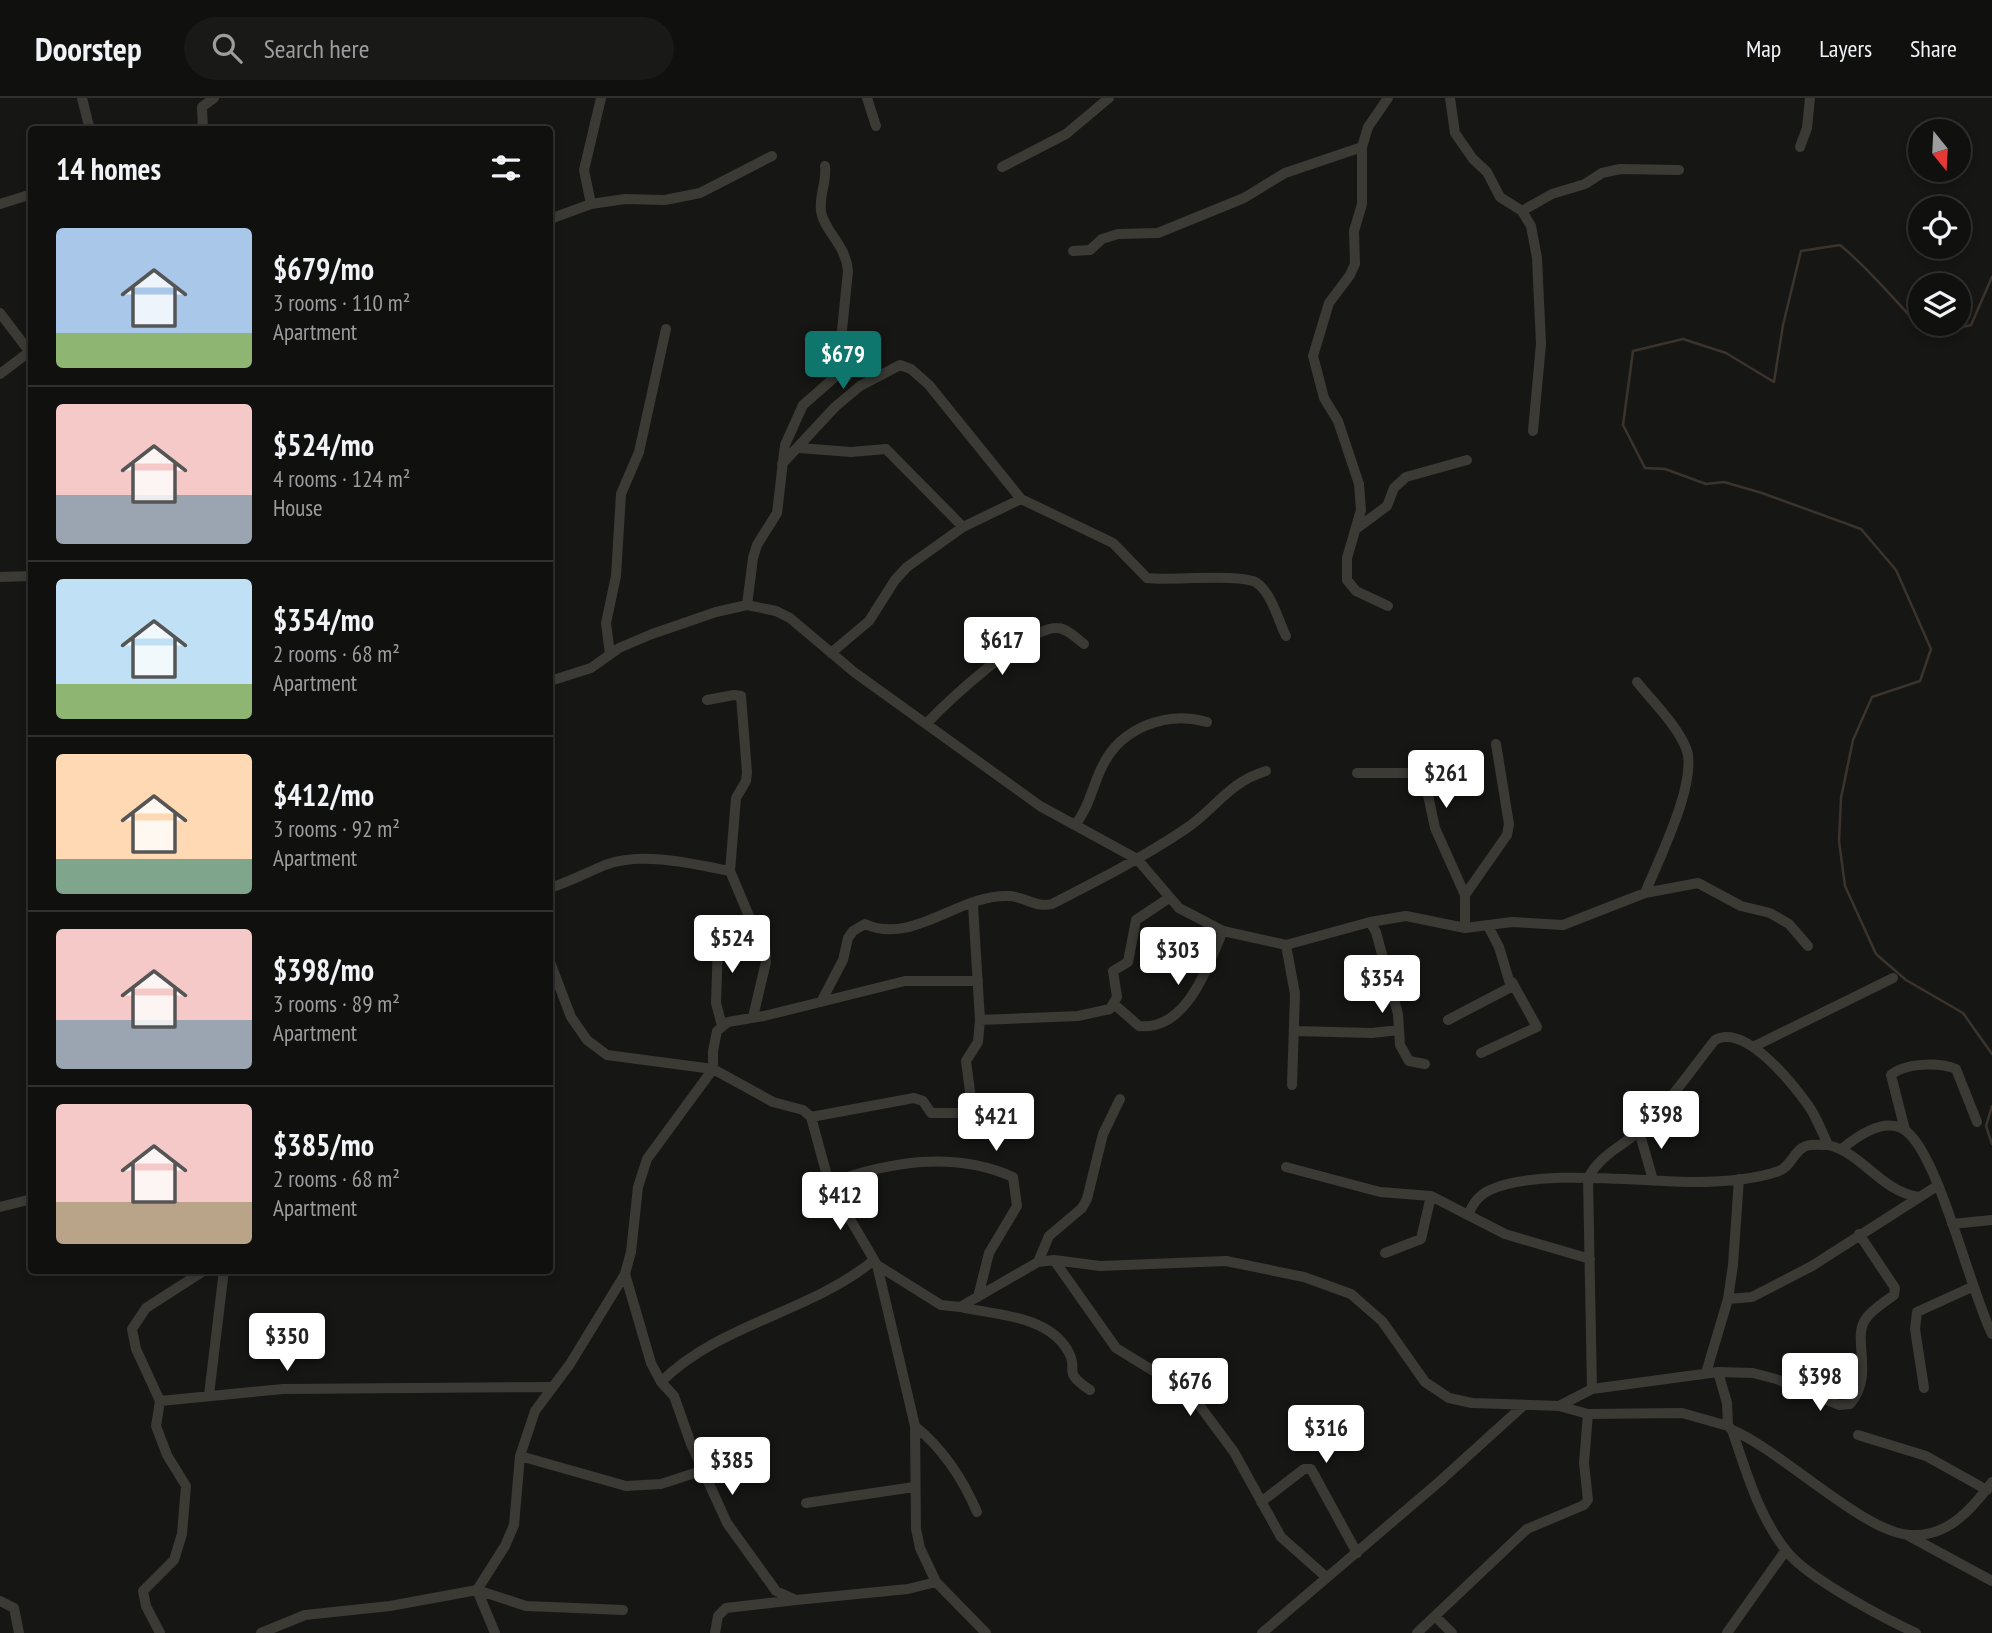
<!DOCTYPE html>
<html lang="en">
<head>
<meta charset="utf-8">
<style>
  :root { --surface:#10100f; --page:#191918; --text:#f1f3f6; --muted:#9c9d9e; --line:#30302f; --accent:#0f766e }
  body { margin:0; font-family:"PT Sans Narrow",sans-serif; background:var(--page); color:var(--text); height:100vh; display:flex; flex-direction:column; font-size:26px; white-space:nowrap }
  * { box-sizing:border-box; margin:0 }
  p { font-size:23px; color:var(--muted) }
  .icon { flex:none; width:38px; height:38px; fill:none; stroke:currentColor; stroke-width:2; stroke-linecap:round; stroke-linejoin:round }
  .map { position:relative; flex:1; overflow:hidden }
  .details { position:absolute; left:28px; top:28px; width:525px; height:1148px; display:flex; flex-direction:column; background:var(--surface); border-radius:7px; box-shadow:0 4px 10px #0003,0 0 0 2px var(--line) }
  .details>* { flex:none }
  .needle { width:46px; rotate:162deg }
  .controls { position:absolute; left:1908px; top:21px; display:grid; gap:14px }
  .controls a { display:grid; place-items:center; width:63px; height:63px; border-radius:50%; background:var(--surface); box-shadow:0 4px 10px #0003,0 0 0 2px var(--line); font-size:35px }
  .price { position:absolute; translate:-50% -60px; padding:0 16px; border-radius:7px; background:#fff; color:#222; font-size:23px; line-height:46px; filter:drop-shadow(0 2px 4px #0008) }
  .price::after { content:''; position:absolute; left:50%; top:42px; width:21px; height:16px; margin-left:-10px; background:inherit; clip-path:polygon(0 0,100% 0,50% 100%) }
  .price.selected { background:var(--accent); color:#fff }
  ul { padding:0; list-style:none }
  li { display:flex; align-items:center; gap:21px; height:175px; padding:0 28px }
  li+li { border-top:2px solid var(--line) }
  li span { display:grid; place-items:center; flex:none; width:196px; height:140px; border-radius:7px; color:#555 }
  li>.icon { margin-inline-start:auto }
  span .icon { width:84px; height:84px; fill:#fffc; stroke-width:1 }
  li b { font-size:30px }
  h2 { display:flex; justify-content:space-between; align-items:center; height:84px; padding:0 28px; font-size:30px }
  header { display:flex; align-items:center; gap:42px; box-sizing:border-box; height:98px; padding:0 35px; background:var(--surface); border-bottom:2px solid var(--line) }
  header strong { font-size:33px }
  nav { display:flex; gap:38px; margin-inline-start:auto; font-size:24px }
  .search { width:490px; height:63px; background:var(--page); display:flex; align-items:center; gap:18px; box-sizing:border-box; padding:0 24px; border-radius:38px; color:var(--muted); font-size:26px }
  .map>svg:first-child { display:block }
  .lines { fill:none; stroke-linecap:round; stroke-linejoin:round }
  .stream { stroke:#3b342d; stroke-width:2.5 }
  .street { stroke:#3b3a35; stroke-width:10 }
</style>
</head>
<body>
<header>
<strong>Doorstep</strong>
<div class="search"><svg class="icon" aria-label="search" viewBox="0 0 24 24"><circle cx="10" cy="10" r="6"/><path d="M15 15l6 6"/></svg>Search here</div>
<nav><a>Map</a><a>Layers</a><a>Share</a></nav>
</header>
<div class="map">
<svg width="1992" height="1535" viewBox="0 0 1992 1535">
  <rect width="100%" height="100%" fill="#161614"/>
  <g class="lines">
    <path class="stream" d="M1992 179 1971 227 1928 237C1898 207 1873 174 1840 147L1801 153 1783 227 1774 284 1726 255 1683 241 1633 253 1623 327 1645 370 1665 371 1706 386 1724 384 1762 395 1861 431 1896 472 1931 551 1920 583 1872 599 1853 642 1841 700 1839 743 1845 788 1876 856 1906 882 1963 915 1992 956
      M1992 1008 1986 1028 1992 1046"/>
    <path class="street" d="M82 0 90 32
      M867 0 876 28
      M1388 0 1368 29 1362 49V106L1354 133 1355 166 1350 177 1329 205 1313 258 1324 300 1338 323 1359 386 1361 412 1347 460V482L1356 493 1388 508
      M1450 0 1455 35 1473 61 1487 74 1500 99 1522 113 1531 128 1537 160 1541 246 1533 333
      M203 32 202 9 214 0
      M1800 49 1807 30 1810 0
      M1002 69 1066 36 1109 0
      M0 106 32 96
      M591 106 584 72 601 0
      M1522 113 1552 96 1585 86 1602 75 1620 71 1679 72
      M550 121 591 106 625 101 665 102 700 95 772 58
      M1073 153 1090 152 1102 141 1118 136 1158 135 1244 100 1285 75 1362 49
      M0 215 32 257
      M0 276 29 254
      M799 350 851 354 886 351 963 429
      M782 366 835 309 860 288 900 267 911 271 929 287 1021 401
      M550 399V431
      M1356 431 1387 408 1394 390 1406 379 1467 362
      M0 479 32 478
      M747 507 753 460 757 447 777 415 785 347 803 307 835 279 838 272 848 173C846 146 823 132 821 113 819 97 827 84 825 68
      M831 555 869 523 895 482 907 469 963 429 1021 401 1113 445 1147 480C1170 483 1242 475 1257 485 1272 496 1278 522 1286 538
      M610 556 606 525 616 478 621 396 639 354 666 231
      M550 583 591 570 619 550 652 536 716 514 747 507 776 513 790 520 854 574 1040 708 1137 761 1179 810 1223 833 1286 847 1370 824 1406 818 1465 830 1512 824 1563 827 1645 795 1698 785 1741 808 1770 815 1789 826 1808 848
      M1637 584C1653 604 1676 626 1686 650 1699 682 1658 763 1645 795
      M707 602 734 597 741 598 747 674 746 683 736 700 730 773 757 837 765 845 766 864 753 919
      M926 626C947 604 1027 529 1057 530 1067 530 1076 540 1084 546
      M1357 675H1416L1424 678 1435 730 1465 797V830
      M1075 727C1089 710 1092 689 1102 669 1120 630 1167 612 1207 624
      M550 790C569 784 586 775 605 767 641 753 694 766 730 773
      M1465 797 1507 737 1509 726 1496 646
      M1370 824 1376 834 1398 916 1400 947 1409 963 1425 966
      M1286 847 1295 896 1292 987
      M550 864 571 919 587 942 607 957 713 971 773 1004 803 1012 811 1019 829 1085 877 1167 915 1328 916 1431 920 1450 936 1484 986 1535
      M821 904 843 862 848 840 853 833 865 826C913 848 960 795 1010 798 1025 799 1036 810 1052 806 1097 783 1142 760 1184 732 1216 711 1227 685 1266 673
      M1115 907 1139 928C1187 933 1207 869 1223 833
      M980 922 1078 918 1110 911 1117 899 1113 873 1128 864 1136 822 1169 800
      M1448 922 1511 889 1499 849 1488 828
      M722 928 716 905 718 845 757 837
      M1294 933 1372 935 1399 932
      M1753 949 1893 880
      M1481 955 1537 929 1512 884
      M973 1016 966 963 978 944 980 922 973 807
      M811 1019 914 1000 923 1003 931 1015H1008
      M1905 1032 1891 977C1904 965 1939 964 1956 971L1977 1024
      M1639 1033 1653 1082
      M1843 1050C1859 1037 1886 1018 1906 1033 1939 1058 1970 1192 1992 1236
      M1286 1069 1380 1094 1431 1098 1505 1136 1590 1161
      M829 1085C889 1064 953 1052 1013 1079L1017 1108 989 1155 978 1199
      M0 1109 32 1101
      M1469 1115C1474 1104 1479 1097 1490 1092 1538 1070 1640 1084 1694 1084 1721 1084 1753 1082 1779 1073 1791 1069 1794 1052 1806 1048 1813 1046 1821 1047 1828 1047
      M1952 1126 1992 1122
      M1385 1155 1421 1141 1431 1098
      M1054 1162 1116 1250 1191 1296 1234 1354 1281 1439 1325 1478
      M1038 1164 1049 1138 1082 1110 1087 1101 1103 1036 1120 1001
      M877 1167 941 1207 960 1209 1038 1164 1054 1162 1100 1168 1226 1163 1304 1179 1351 1196 1382 1223 1425 1284 1449 1300 1472 1305 1559 1308 1588 1316 1682 1315 1728 1328 1732 1332C1746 1373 1759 1420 1788 1455 1810 1481 1883 1520 1916 1535
      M205 1172 146 1210 132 1231 136 1251 160 1303 283 1291 550 1289
      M625 1176 651 1265 661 1284 674 1298 691 1346 727 1425 776 1493 796 1502 908 1491 936 1484
      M1728 1201 1752 1199 1812 1168 1937 1088
      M960 1209C995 1217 1048 1217 1068 1253 1080 1273 1060 1272 1090 1292
      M1718 1274 1727 1305 1728 1328
      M1706 1275 1728 1201 1733 1167 1739 1081
      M661 1284C720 1225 810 1215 874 1162
      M1924 1290 1915 1231 1917 1214 1972 1189
      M1592 1291 1588 1080C1600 1057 1620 1050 1639 1033 1667 1008 1691 972 1715 942 1745 925 1792 985 1808 1007 1816 1018 1822 1034 1828 1047 1863 1055 1881 1094 1919 1099
      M209 1297 224 1172
      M1559 1308 1592 1291 1718 1274 1753 1275 1776 1281 1839 1307 1850 1306C1875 1277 1852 1242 1865 1222 1871 1212 1885 1204 1894 1197L1895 1190 1859 1136
      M915 1328C943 1351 963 1381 977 1414
      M1732 1332C1781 1352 1865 1436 1911 1437 1948 1439 1972 1411 1992 1384
      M1858 1337 1926 1358 1987 1392
      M520 1358 626 1388 661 1386 704 1372
      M1261 1404 1304 1371H1311L1357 1455
      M806 1405 914 1389
      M1909 1438 1992 1483
      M0 1503 14 1510 19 1535
      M1436 1519 1452 1535
      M160 1535 146 1508 143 1493 174 1462 182 1436 186 1388 167 1357 156 1328 160 1303
      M261 1535 305 1517 390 1508 477 1492 526 1508 623 1512
      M495 1535 477 1492 505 1448 514 1427 520 1358 535 1313 570 1266 625 1176 631 1154 638 1089 647 1061 713 971V953L717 933 728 924 764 918 905 883H978
      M715 1535 718 1518 726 1510 796 1502
      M1262 1535 1439 1384 1524 1307
      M1417 1535 1527 1431 1584 1407 1588 1402 1584 1365 1588 1316
      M1727 1535 1786 1452"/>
  </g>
</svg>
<div class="controls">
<a><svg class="needle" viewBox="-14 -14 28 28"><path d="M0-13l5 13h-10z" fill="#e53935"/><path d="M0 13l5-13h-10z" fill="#9c9d9e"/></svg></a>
<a><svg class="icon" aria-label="locate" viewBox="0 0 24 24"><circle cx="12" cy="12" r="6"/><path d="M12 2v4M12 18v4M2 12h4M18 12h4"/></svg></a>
<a><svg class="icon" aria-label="layers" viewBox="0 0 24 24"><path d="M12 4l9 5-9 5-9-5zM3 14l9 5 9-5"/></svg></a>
</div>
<b class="price selected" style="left:843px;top:293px">$679</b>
<b class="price" style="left:1002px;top:579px">$617</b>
<b class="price" style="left:1446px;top:712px">$261</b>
<b class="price" style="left:732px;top:877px">$524</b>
<b class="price" style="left:1178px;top:889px">$303</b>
<b class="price" style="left:1382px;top:917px">$354</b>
<b class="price" style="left:1661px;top:1053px">$398</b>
<b class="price" style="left:996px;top:1055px">$421</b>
<b class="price" style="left:840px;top:1134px">$412</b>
<b class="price" style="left:287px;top:1275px">$350</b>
<b class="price" style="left:1820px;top:1315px">$398</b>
<b class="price" style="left:1190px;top:1320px">$676</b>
<b class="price" style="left:1326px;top:1367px">$316</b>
<b class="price" style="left:732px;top:1399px">$385</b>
<section class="details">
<h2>14 homes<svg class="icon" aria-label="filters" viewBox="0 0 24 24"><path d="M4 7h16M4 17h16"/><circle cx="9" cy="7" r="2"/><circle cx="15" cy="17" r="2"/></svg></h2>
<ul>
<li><span style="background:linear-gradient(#a9c7e8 75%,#8fb573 0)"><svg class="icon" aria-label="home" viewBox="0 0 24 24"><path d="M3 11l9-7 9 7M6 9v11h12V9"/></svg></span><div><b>$679/mo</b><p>3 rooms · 110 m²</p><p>Apartment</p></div></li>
<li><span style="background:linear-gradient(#f6c9c9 65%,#9aa5b1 0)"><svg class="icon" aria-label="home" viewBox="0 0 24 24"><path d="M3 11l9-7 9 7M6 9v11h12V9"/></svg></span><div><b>$524/mo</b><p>4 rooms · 124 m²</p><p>House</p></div></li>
<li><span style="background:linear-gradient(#bfe0f5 75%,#8fb573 0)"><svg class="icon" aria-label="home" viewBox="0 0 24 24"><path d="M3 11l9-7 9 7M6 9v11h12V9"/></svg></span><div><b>$354/mo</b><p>2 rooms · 68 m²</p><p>Apartment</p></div></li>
<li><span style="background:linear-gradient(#ffd9b3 75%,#7fa58c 0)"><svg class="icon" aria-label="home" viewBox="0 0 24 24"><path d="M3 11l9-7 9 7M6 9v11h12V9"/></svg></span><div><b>$412/mo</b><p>3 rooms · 92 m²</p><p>Apartment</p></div></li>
<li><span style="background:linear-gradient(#f6c9c9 65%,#9aa5b1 0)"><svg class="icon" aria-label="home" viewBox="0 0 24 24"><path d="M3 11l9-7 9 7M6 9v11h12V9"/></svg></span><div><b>$398/mo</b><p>3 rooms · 89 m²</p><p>Apartment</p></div></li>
<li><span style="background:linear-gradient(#f6c9c9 70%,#b9a48a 0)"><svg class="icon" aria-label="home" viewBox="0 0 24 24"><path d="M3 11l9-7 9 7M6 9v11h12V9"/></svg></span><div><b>$385/mo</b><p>2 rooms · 68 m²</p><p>Apartment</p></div></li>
</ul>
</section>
</div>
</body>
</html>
